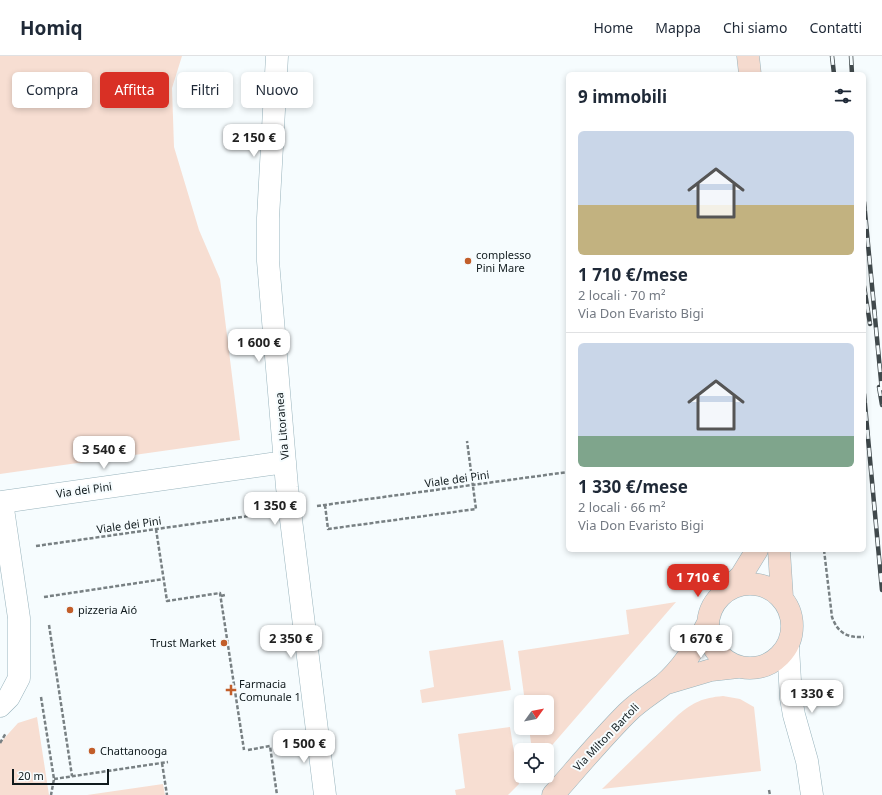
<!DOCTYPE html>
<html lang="it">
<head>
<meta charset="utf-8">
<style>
  :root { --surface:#fff; --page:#f6f6f7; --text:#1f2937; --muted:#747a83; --line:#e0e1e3; --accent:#d93025 }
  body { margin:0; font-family:"Noto Sans",sans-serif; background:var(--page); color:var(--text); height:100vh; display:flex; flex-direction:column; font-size:15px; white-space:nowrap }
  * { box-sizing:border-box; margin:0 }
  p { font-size:13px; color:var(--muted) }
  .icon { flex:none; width:22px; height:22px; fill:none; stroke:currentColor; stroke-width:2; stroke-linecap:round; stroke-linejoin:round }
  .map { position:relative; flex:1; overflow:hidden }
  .side { position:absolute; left:566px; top:16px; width:300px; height:480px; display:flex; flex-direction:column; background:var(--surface); border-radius:6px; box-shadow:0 2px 6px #0003 }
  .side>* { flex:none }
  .top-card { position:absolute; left:12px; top:16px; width:380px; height:36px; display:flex; gap:8px }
  .needle { width:26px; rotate:57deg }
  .controls { position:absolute; left:514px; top:639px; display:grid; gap:8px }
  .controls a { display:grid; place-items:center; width:40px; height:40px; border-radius:6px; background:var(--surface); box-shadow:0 2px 6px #0003; font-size:20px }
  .scale { position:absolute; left:12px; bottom:10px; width:97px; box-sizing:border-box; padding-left:4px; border:2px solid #101a1d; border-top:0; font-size:11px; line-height:14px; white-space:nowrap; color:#101a1d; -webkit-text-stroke:3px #f6fcfe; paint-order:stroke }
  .price { position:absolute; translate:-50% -34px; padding:0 9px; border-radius:8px; background:#fff; color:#222; font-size:13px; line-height:26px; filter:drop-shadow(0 1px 2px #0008) }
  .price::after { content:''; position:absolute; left:50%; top:24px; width:12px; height:9px; margin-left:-6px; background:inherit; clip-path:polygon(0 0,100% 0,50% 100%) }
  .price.selected { background:var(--accent); color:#fff }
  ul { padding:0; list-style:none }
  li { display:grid; align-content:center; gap:8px; height:212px; padding:0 12px }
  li+li { border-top:1px solid var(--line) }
  li span { display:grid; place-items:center; height:124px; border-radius:6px; color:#555 }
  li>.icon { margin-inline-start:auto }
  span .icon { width:72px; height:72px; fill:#fffc; stroke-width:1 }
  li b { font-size:17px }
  h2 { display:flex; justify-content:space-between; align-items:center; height:48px; padding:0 12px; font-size:17px }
  .tag { padding:0 14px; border-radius:6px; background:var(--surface); box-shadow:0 2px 6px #0003; font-size:14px; line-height:36px }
  .tag.selected { background:var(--accent); color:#fff }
  header { display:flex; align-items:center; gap:24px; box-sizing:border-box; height:56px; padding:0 20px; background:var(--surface); border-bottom:1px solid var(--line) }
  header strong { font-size:19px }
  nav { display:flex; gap:22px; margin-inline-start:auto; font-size:14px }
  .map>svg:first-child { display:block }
  .green { fill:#f7ded2 }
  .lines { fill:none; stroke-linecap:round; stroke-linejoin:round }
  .street-casing { stroke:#99b4bd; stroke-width:23 }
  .secondary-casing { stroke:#99b4bd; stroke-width:23 }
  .path { stroke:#788083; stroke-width:2.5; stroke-dasharray:4 2; stroke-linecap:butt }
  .street { stroke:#fff; stroke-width:22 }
  .secondary { stroke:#f5dace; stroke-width:22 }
  .rail-casing { stroke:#40494c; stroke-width:4.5 }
  .rail { stroke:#f6fcfe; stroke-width:3; stroke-dasharray:9; stroke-linecap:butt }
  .poi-dot { fill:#c25e2a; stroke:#f6fcfe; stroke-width:1.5 }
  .labels { text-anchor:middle; stroke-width:4; stroke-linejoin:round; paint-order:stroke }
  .poi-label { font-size:11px; fill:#101a1d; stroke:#f6fcfe; text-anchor:start }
  .street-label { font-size:11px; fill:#101a1d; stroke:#f6fcfe }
</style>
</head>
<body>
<header>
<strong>Homiq</strong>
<nav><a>Home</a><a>Mappa</a><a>Chi siamo</a><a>Contatti</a></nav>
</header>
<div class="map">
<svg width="882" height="739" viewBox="0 0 882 739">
  <rect width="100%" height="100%" fill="#f6fcfe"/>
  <path class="green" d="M0 0H182L172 32 174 91 199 174 220 223 240 384 0 418Z
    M676 546 547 695 532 694 529 672H547V646H525L518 595 629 578 626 554Z
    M503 584 511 634 422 647 420 634 434 631 429 595Z
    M723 640 740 643 754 651 761 715 602 733 678 659C694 646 702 642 723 640Z
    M37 661 49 739H0V687L18 667Z
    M510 671 519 728 508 739H456L455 734 465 732 458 678Z
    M163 728 165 739H87Z"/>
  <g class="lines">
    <defs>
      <path id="street" d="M277 0 268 162V205L287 431 325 739
        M788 591 791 642 794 659 807 705 812 739
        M0 650 9 641 19 622V562L2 446 285 406"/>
      <path id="secondary" d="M748 0 750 18
        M779 494 782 541
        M708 570a42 42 0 1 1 84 0a42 42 0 1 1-84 0Z
        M726 534 741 520 757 494
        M664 628 711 614 738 611
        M553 739C577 712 601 683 627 657 638 646 651 638 663 629 682 613 697 589 708 567"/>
    </defs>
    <use href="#street" class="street-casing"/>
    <use href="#secondary" class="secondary-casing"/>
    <path class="path" d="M325 449 328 473 476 453 467 385
      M317 450 568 416
      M156 473 167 545 220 537 244 694
      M36 490 263 458
      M824 494 832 561C838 577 847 582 864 581
      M221 540 225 539
      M44 541 164 523
      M49 569 72 720
      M41 641 54 723 51 739
      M0 687 6 677
      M248 694 270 690 277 739
      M162 707 167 739
      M54 723 168 706
      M769 734 770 739"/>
    <use href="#street" class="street"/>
    <use href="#secondary" class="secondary"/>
    <defs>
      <path id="rail" d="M832 0 834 18
        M851 0 852 18
        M864 146 882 335
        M864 230 870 268
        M879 331 882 349
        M864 338 882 534"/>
    </defs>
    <use href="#rail" class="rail-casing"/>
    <use href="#rail" class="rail"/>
  </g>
  <g class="poi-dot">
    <circle cx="468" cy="205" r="4"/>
    <circle cx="70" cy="554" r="4"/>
    <circle cx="224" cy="587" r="4"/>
    <path d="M229 628h4v4h4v4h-4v4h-4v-4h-4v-4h4z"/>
    <circle cx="92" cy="695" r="4"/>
  </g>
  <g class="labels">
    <g class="poi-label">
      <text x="476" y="203">complesso<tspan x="476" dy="13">Pini Mare</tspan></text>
      <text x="78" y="558">pizzeria Aió</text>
      <text x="216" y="591" text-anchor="end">Trust Market</text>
      <text x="239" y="632">Farmacia<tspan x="239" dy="13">Comunale 1</tspan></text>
      <text x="100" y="699">Chattanooga</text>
    </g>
    <g class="street-label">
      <text transform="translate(282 370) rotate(-95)" y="4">Via Litoranea</text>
      <text transform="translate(457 423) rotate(-8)" y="4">Viale dei Pini</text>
      <text transform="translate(84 434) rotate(-8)" y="4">Via dei Pini</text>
      <text transform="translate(129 469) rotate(-8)" y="4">Viale dei Pini</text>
      <text transform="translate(606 681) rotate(-46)" y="4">Via Milton Bartoli</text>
    </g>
  </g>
</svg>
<div class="controls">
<a><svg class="needle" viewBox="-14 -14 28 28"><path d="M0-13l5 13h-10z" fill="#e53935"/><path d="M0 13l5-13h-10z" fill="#747a83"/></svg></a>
<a><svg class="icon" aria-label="locate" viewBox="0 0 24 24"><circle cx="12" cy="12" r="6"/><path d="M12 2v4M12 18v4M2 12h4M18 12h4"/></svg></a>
</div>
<div class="scale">20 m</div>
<b class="price" style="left:254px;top:102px">2 150 €</b>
<b class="price" style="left:259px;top:307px">1 600 €</b>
<b class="price" style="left:104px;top:414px">3 540 €</b>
<b class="price" style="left:275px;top:470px">1 350 €</b>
<b class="price selected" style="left:698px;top:542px">1 710 €</b>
<b class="price" style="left:291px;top:603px">2 350 €</b>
<b class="price" style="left:701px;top:603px">1 670 €</b>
<b class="price" style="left:812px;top:658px">1 330 €</b>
<b class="price" style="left:304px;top:708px">1 500 €</b>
<div class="top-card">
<a class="tag">Compra</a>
<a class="tag selected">Affitta</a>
<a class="tag">Filtri</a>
<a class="tag">Nuovo</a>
</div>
<section class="side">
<h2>9 immobili<svg class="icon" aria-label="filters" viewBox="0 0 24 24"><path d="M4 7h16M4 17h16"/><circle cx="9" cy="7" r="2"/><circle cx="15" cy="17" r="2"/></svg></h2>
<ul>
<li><span style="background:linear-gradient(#c9d6e8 60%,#c2b280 0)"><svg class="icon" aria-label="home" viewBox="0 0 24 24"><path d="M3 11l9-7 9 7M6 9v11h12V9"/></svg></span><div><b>1 710 €/mese</b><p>2 locali · 70 m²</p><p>Via Don Evaristo Bigi</p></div></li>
<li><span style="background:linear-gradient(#c9d6e8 75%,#7fa58c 0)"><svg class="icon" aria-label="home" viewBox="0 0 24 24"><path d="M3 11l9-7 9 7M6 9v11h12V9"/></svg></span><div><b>1 330 €/mese</b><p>2 locali · 66 m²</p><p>Via Don Evaristo Bigi</p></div></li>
</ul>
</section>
</div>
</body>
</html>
